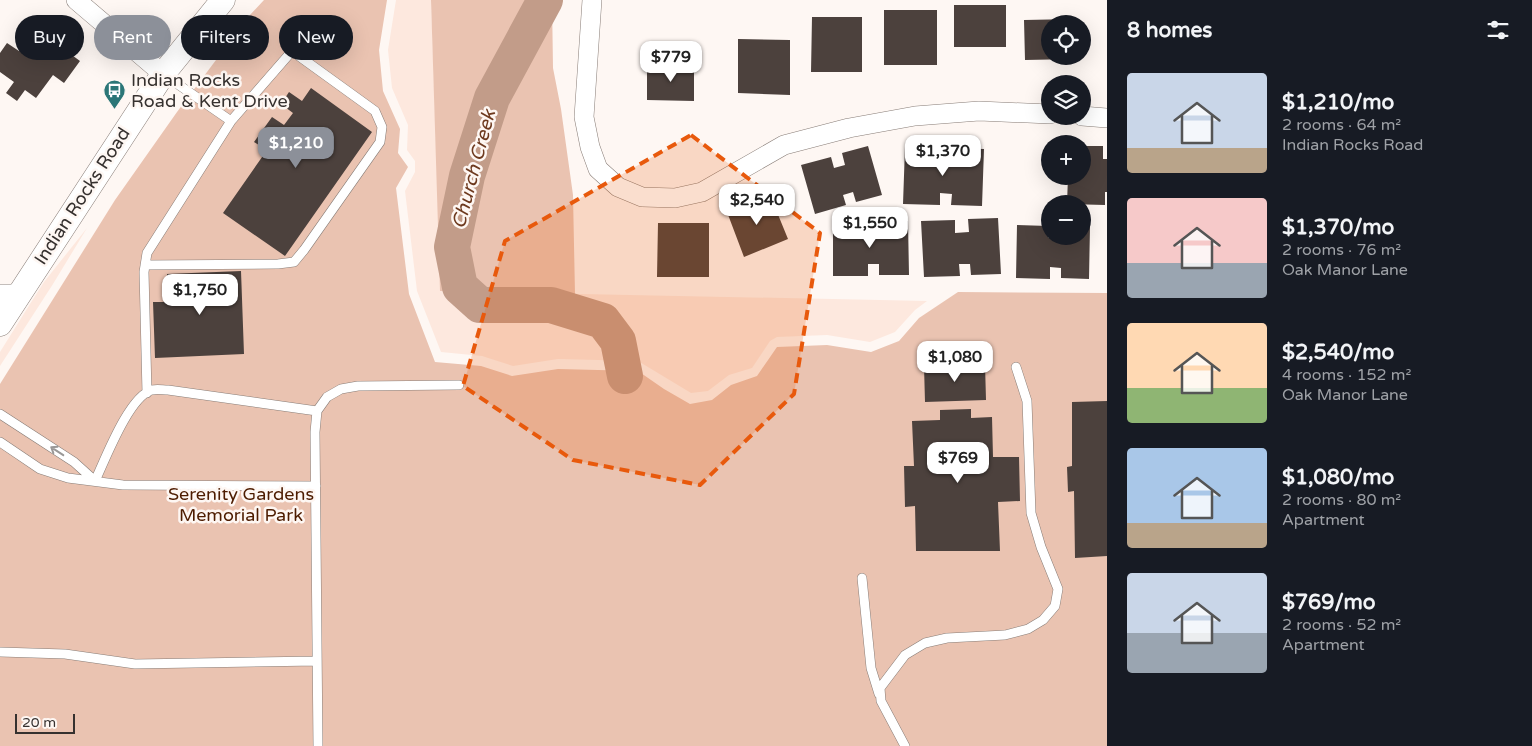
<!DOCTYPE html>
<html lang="en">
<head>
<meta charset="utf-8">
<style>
  :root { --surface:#171b24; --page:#242831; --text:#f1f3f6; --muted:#9ea1a6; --accent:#8c9099 }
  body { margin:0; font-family:"Varela Round",sans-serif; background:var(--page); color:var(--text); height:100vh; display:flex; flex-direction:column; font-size:19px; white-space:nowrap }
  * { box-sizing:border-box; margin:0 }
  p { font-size:16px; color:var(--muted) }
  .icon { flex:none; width:28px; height:28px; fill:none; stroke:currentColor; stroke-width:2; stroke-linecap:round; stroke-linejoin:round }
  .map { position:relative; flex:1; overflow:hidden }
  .details { display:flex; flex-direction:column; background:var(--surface); width:425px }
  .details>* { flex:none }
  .top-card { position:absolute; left:15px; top:15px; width:475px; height:45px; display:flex; gap:10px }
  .fabs { position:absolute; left:1041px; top:15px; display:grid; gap:10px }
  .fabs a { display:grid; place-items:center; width:50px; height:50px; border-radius:50%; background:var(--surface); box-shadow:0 5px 20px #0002; font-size:25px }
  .scale { position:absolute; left:15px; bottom:12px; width:60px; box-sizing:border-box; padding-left:5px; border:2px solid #36312f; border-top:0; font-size:14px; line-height:18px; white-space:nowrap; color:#36312f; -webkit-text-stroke:4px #fef7f3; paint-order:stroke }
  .price { position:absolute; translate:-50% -42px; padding:0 11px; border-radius:10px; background:#fff; color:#222; font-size:16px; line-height:32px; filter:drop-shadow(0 1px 2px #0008) }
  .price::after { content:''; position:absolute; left:50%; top:30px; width:15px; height:11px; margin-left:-8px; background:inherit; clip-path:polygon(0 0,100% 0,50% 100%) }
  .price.on { background:var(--accent); color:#fff }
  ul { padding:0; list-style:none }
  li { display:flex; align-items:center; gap:15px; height:125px; padding:0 20px }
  li span { display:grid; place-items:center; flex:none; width:140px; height:100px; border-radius:5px; color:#555 }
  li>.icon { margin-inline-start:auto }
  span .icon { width:60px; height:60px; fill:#fffc; stroke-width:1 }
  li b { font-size:21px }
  h2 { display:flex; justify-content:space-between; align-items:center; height:60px; padding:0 20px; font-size:21px }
  .tag { padding:0 18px; border-radius:22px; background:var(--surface); box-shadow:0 5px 20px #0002; font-size:18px; line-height:45px }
  .tag.on { background:var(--accent); color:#fff }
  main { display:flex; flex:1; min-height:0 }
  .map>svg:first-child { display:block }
  .built { fill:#fde8de }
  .green { fill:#eac3b1 }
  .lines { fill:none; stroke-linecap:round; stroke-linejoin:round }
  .river { stroke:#c29c89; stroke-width:36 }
  .building { fill:#4c413d }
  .service-casing { stroke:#887d77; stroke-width:10 }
  .minor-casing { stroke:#887d77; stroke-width:20 }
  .tertiary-casing { stroke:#887d77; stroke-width:25 }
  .service { stroke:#fff; stroke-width:9 }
  .minor { stroke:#fff; stroke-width:19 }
  .tertiary { stroke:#fff; stroke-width:24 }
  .oneway { stroke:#9a9897 }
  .marked { fill:#e8590c; fill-opacity:0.2; stroke:#e8590c; stroke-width:4; stroke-dasharray:10 6; stroke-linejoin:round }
  .labels { text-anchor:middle; stroke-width:5; stroke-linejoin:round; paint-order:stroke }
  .poi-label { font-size:18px; fill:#36312f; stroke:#fef7f3; text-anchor:start }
  .street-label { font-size:18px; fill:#36312f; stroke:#fef7f3 }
  .park-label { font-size:18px; fill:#4d1c00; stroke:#fef7f3 }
  .water-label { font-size:19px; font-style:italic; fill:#6e3a1f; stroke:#fef7f3 }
</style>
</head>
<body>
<main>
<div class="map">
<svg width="1107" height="746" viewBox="0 0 1107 746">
  <rect width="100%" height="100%" fill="#fef7f3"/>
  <path class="built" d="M396 0H431L441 291 927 301 915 310 895 332 870 342 827 335 777 337 770 341 752 368 729 375 708 391 691 393 638 361 558 359 513 366 482 356 441 352 417 291 405 191 415 172V161L407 150 408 125 392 88 388 50Z
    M87 228 53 284 0 366V352L30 304 44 282Z"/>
  <path class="green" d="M264 0H387L379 50 383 91 400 129 398 153 408 167 396 188 409 294 435 362 481 366 512 376 558 369 638 371 664 389 690 404 712 400 731 385 757 376 777 347 827 345 871 352 899 341 919 318 958 292 1107 293V746H0V384L115 200 177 112 249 16Z
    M431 0H552L553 68 561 109 573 195 575 294 440 291Z"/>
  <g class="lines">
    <path class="river" d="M545 0 492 98 467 176 452 247 460 287 480 305H551L603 321 618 341 625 376"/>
  </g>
  <path class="building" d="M954 5H1006V47H954Z
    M884 10H937V65H884Z
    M812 17H862V72H811Z
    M1075 19V24H1050V56H1075V59L1025 60 1024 20Z
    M35 28 80 61 64 83 53 75 36 98 25 90 17 101 6 93 14 82 0 72V53L7 43 19 51Z
    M738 39 790 40V95L738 93Z
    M647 65H694V101L647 100Z
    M311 88 372 132 285 256 223 213 267 150 254 142 272 117 284 125 293 113 281 104 289 92 302 101Z
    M868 146 882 195 856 202 853 192 843 195 846 205 815 214 801 165 831 157 834 168 845 165 842 153Z
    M1082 146H1103V159H1107V192H1105V205L1067 204 1068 176H1082Z
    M905 147 940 148 939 161 952 162 953 148 984 149 982 206 951 205 952 194 940 193V205L903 204Z
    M770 195 788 239 744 257 727 212Z
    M998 218 1001 274 971 275 970 264H959L960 276 924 277 921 221 955 220V233L969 232 968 219Z
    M833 221H866V234H879V221H908L909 275H879V264H868V276H833Z
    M658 223H709V277H657Z
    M1017 225 1048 226V238L1082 236V226H1090L1089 279 1061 278V268L1050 267V279L1016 278Z
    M241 271 244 354 155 358 153 302H168L167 274Z
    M985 364 986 400 925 402 924 366Z
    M1107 401V556L1075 558 1074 491 1068 492 1067 467 1072 466V402Z
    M971 409V418L992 417 993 457H1019L1020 501 998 502 1000 551H916L915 506 905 507 904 466H914L912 421 940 420V410Z"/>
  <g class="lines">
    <defs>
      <path id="service" d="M163 74 231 121
        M145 265 278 264 294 262 304 250 380 142 382 127 375 111 292 51 231 121 147 253 144 272 147 393
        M0 414 74 462 95 481
        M0 442 40 469 68 478 123 485 316 486
        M95 481C105 460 129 396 152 390 157 389 163 390 168 390L317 411
        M862 578 871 668 879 694
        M0 652 65 654 135 664 317 661
        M318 746 315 432 317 411 327 397 341 389 358 386 459 385
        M905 746 881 701 880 688 905 655 925 643 947 638 1005 635 1028 629 1043 620 1055 606 1058 589 1041 547 1031 513 1027 401 1016 367"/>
      <path id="minor" d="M76 0 163 74
        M592 0 584 117 590 147 598 169 618 187 642 197 675 198 702 192 784 145 849 128 915 116 979 111 1050 114
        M1082 116 1107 118
        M0 294H19"/>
      <path id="tertiary" d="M0 324 163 74 223 0"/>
    </defs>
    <use href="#service" class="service-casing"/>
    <use href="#minor" class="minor-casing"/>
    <use href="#tertiary" class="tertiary-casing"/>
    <use href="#service" class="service"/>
    <use href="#minor" class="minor"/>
    <use href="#tertiary" class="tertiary"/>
  </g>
  <defs><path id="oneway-shaft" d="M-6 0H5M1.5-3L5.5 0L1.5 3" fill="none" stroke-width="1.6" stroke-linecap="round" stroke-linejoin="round" transform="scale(1.25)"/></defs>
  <use class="oneway" href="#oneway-shaft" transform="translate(57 451) rotate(-147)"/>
  <path class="marked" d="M691 135 820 233 794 394 700 485 573 460 463 386 505 241Z"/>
  <defs>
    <symbol id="bus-pin" viewBox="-11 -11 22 30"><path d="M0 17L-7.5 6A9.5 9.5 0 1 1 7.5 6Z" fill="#2b7677" stroke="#fef7f3"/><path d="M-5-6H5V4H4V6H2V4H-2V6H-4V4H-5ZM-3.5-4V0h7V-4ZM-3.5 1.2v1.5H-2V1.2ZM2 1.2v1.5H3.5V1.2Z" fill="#fff"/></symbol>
  </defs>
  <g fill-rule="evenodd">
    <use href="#bus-pin" x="102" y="78" width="25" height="34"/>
  </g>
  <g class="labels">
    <g class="poi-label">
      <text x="131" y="86">Indian Rocks<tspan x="131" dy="21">Road &amp; Kent Drive</tspan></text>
    </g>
    <g class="street-label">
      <text transform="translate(82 196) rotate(-57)" y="6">Indian Rocks Road</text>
    </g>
    <g class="park-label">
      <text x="241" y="500">Serenity Gardens<tspan x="241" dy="21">Memorial Park</tspan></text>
    </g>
    <g class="water-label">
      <text transform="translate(473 169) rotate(-75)" y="7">Church Creek</text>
    </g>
  </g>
</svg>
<div class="fabs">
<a><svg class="icon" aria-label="locate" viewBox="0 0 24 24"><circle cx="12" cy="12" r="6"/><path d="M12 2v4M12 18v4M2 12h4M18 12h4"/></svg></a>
<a><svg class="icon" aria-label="layers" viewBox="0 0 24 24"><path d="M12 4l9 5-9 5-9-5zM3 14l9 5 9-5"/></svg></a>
<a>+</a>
<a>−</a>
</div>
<div class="scale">20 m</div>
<b class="price" style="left:671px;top:83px">$779</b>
<b class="price on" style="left:296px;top:169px">$1,210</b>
<b class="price" style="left:943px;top:177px">$1,370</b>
<b class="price" style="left:757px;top:226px">$2,540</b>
<b class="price" style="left:870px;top:249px">$1,550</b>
<b class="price" style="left:200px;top:316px">$1,750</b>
<b class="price" style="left:955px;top:383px">$1,080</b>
<b class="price" style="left:958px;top:484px">$769</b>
<div class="top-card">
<a class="tag">Buy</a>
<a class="tag on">Rent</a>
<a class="tag">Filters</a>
<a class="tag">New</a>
</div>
</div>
<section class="details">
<h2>8 homes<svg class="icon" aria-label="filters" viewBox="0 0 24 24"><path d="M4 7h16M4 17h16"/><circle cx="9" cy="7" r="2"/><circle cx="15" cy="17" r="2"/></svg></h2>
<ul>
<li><span style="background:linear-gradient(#c9d6e8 75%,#b9a48a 0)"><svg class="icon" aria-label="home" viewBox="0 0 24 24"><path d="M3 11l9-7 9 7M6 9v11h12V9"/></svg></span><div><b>$1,210/mo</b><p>2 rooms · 64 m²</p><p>Indian Rocks Road</p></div></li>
<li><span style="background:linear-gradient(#f6c9c9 65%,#9aa5b1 0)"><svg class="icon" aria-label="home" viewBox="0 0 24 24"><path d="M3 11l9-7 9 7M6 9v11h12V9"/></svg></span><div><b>$1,370/mo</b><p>2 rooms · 76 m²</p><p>Oak Manor Lane</p></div></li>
<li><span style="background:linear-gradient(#ffd9b3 65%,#8fb573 0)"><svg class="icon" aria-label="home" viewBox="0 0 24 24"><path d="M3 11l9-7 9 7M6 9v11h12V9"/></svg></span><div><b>$2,540/mo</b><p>4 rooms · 152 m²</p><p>Oak Manor Lane</p></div></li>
<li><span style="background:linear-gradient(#a9c7e8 75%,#b9a48a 0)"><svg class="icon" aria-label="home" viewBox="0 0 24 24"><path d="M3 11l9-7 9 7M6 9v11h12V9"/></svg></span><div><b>$1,080/mo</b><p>2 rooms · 80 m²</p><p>Apartment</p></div></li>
<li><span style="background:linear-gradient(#c9d6e8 60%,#9aa5b1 0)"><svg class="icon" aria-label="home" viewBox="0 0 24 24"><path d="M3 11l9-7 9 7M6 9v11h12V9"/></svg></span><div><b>$769/mo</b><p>2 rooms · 52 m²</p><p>Apartment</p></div></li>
</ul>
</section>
</main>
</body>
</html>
